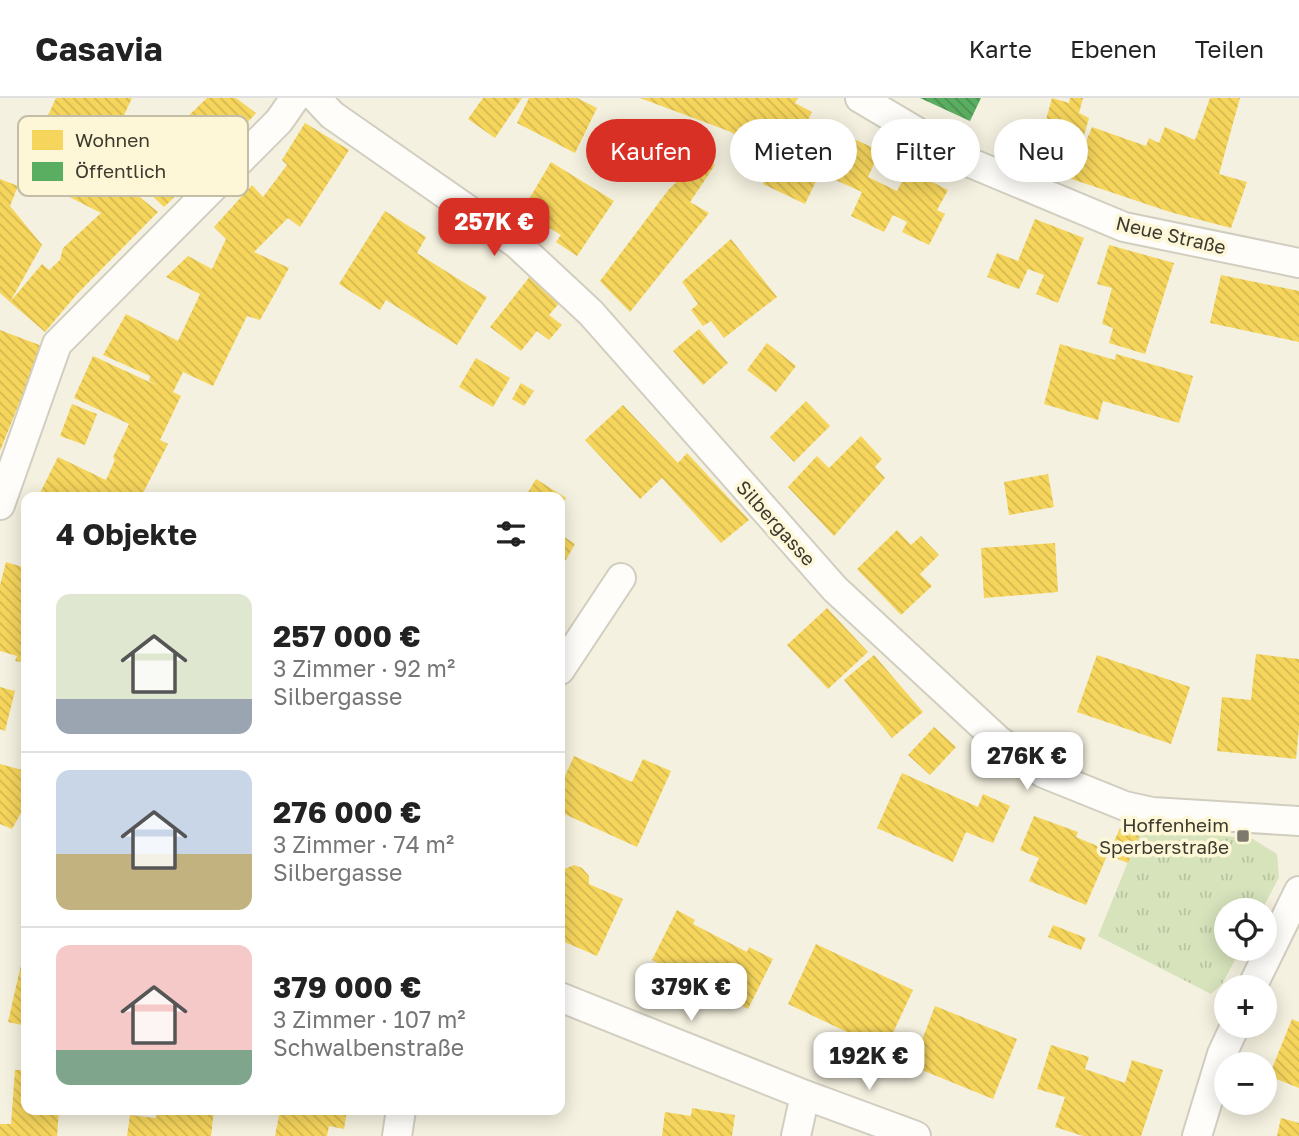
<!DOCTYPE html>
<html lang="de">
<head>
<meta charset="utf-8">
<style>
  :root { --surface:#fff; --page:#f6f6f6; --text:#222; --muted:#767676; --line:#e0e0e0; --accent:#d93025 }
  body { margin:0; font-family:"Golos Text",sans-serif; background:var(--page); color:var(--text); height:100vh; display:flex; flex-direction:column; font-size:26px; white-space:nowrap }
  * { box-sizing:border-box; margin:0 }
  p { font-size:23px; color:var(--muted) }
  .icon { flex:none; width:38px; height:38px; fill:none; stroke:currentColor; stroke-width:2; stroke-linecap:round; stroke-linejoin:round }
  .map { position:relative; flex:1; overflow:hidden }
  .sheet { position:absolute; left:21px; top:394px; width:544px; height:623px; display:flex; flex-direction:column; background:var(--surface); border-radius:14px; box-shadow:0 4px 18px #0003 }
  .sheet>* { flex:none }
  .guide { position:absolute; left:586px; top:21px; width:607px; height:63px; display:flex; gap:14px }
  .controls { position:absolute; left:1214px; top:800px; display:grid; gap:14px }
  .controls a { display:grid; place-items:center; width:63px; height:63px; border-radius:50%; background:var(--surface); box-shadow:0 4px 18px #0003; font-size:35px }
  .price { position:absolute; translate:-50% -60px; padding:0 16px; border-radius:14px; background:#fff; color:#222; font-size:23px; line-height:46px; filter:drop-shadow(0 2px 4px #0008) }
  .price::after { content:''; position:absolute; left:50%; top:42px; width:21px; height:16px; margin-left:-10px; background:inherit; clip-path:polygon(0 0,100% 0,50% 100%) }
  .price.on { background:var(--accent); color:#fff }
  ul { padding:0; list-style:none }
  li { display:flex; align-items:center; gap:21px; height:175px; padding:0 35px }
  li+li { border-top:2px solid var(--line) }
  li span { display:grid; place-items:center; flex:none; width:196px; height:140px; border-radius:14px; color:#555 }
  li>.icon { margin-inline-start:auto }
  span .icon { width:84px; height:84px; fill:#fffc; stroke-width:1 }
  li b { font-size:30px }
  h2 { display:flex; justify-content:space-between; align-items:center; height:84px; padding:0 35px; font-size:30px }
  .chip { padding:0 24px; border-radius:32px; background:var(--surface); box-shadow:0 4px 18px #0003; font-size:24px; line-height:63px }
  .chip.on { background:var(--accent); color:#fff }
  header { display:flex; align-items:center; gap:42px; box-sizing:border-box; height:98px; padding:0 35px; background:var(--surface); border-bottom:2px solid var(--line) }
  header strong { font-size:33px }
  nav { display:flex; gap:38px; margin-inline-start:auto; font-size:24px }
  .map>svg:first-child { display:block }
  .grass { fill:url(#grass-tufts) }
  .homes { fill:url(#homes-back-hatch) }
  .public { fill:url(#public-back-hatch) }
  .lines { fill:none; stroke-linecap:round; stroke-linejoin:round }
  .minor-casing { stroke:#d1cec0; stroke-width:32 }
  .minor { stroke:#fefdfa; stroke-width:28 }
  .poi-dot { fill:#7d796c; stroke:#fdf7d8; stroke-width:2.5 }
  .labels { text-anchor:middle; stroke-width:7; stroke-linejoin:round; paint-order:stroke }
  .street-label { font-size:19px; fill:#3c392e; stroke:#fdf7d8 }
  .poi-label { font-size:19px; fill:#3c392e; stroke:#fdf7d8; text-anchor:end }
  .key { fill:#fdf7d8; stroke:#c3bea5; stroke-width:2 }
  .key-label { font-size:19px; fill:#3c392e }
</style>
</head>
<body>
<header>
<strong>Casavia</strong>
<nav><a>Karte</a><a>Ebenen</a><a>Teilen</a></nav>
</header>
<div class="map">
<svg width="1299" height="1038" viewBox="0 0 1299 1038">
  <defs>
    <pattern id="grass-tufts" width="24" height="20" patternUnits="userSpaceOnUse" patternTransform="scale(1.75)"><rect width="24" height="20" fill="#d6e3bb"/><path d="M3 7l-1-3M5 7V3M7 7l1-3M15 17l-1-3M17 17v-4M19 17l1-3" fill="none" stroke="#b9c4a1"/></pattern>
    <pattern id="homes-back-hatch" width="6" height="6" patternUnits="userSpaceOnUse" patternTransform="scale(1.75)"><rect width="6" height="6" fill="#f6d55c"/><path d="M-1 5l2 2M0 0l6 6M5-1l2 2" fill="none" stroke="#d4b850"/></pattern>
    <pattern id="public-back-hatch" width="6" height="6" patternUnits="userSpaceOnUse" patternTransform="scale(1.75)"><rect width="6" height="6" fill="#5aae61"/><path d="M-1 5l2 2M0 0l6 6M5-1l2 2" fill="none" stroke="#4c8f50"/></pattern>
  </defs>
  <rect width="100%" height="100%" fill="#f5f1e0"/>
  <path class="grass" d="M1142 729 1253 741 1277 756 1279 779 1262 812H1227V850L1241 851 1222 886 1211 896 1098 838Z"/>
  <path class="homes" d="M56 0H132L113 41 146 57 181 18 184 22 207 0H236L256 15 217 58 164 109 129 76 39 37Z
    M483 0H522L495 40 468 21Z
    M529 0H577L597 10 575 55 517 25Z
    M640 0H798L795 5 812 14 795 48 778 39 767 59 731 34Z
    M1052 0 1069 5 1070 0H1083L1079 15 1089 20 1073 76 1092 29 1146 48 1149 40 1159 45 1165 29 1195 42 1210 0H1240L1219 76 1247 84 1231 130 1170 114 1033 68Z
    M305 25 349 52 300 129 288 120 254 154 289 170 260 222 247 218 213 288 183 274 173 294 181 298 160 342 168 346 141 399H49L40 395 58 359 106 382 115 362 113 359 129 326 74 300 93 258 158 288 149 283 150 278 103 257 117 232 126 216 178 243 200 196 166 179 188 158 212 171 226 141 214 129 252 87 263 99 287 67 282 62Z
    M839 34 880 53 868 79 897 93 908 72 948 92 937 112 945 116 929 147 902 134 907 124 893 117 884 134 851 118 862 94 820 75 805 106 763 86 780 51 801 61 805 53 826 63Z
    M681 46 715 67 690 104 709 115 630 214 600 183 669 91 682 79 668 71Z
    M38 47 114 78 158 114 77 196 45 234 10 204 42 166 49 172 60 162 63 150 101 115 26 77Z
    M551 64 614 103 577 158 556 144 561 137 522 113Z
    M0 81 18 88 10 108 42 147 10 204 0 195Z
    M385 113 426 139 417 155 487 199 457 247 386 202 380 212 339 186Z
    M1035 121 1084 140 1058 205 1036 196 1044 177 1028 171 1019 191 987 179 997 155 1018 163Z
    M731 141 777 199 724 240 711 223 703 228 691 212 698 206 682 184Z
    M1109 147 1174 165 1145 256 1109 245 1113 230 1102 226 1112 190 1097 186Z
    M531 177 562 202 549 217 562 227 549 242 537 233 521 253 490 229Z
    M1221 177 1299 193V244L1210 225Z
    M699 231 728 265 703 287 673 253Z
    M0 232 42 248 0 353Z
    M767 245 796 268 776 294 747 272Z
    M1060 246 1115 262 1116 256 1193 278 1179 325 1103 303 1098 322 1044 306Z
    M476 260 510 280 493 309 459 289Z
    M521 285 534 293 524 308 512 301Z
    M806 303 830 328 794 364 770 339Z
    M72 306 97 316 85 347 60 338Z
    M623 307 678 365 687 355 749 422 721 445 662 380 640 401 585 342Z
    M861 338 882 361 875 369 885 380 834 438 788 389 817 358 829 370Z
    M1048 376 1054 409 1009 417 1004 384Z
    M536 381 566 400 560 409V399H525Z
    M897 432 911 447 921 438 939 457 920 476 932 488 901 517 857 471Z
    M560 436 575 446 560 472Z
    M1055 445 1058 494 984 500 981 450Z
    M6 464 26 470V565L15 563 17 558 0 553V487Z
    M827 510 868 554 828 591 787 547Z
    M1256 556 1299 561V630L1296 661 1217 653 1222 599 1251 602Z
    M874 557 923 614 892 640 844 582Z
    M1097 557 1190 589 1171 646 1077 614Z
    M0 589 15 593 5 633 0 631Z
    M934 629 956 649 930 677 908 657Z
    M574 658 632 684 643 661 671 673 637 749 560 714V689Z
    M0 666 26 673V706L12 731 0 726Z
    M902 675 978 709 983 696 1010 708 993 745 966 734 953 764 877 730Z
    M1034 718 1078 734 1076 739 1109 753 1086 807 1029 783 1039 760 1020 752Z
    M1120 730 1139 738 1128 765 1108 757Z
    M574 767 582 770 589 778V786L623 801 597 858 560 842V773Z
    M677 812 695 822 693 826 747 854 749 849 773 861 748 911 652 862Z
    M1053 827 1086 840 1081 852 1048 839Z
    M816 846 913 892 885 952 788 906Z
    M21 867 26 868V928L8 924Z
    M935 908 1017 941 993 1001 912 968Z
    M1292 921 1299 924V990L1269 978Z
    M1051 947 1089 959 1085 971 1125 985 1132 962 1163 972 1141 1038H1083L1055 1029 1065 999 1037 991Z
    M15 972H26V1012H59L57 1038H0V1026H11Z
    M692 1010 735 1017 732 1038H662L665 1014 691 1018Z
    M157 1012H214L211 1038H127L130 1017 156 1020Z
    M280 1012H347L344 1031 329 1028 327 1038H275Z
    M1281 1020 1299 1025V1038H1277Z"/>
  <path class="public" d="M920 0H981L970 23Z"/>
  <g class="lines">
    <defs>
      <path id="minor" d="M316 0 332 17 517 146 591 215 835 491 998 642 1043 675 1125 708 1152 714 1299 723
        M860 0 966 63 1124 129 1299 165
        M0 407 57 246 279 23 295 0
        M560 572 621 480
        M1252 889 1299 793
        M560 899 805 997 916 1038
        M397 1038 401 1012
        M796 1038 805 997
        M1197 1038 1222 956 1235 928"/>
    </defs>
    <use href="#minor" class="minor-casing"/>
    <use href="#minor" class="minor"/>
  </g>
  <rect class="poi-dot" x="1236" y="731" width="14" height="14" rx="3.5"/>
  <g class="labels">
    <g class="street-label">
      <text transform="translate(1171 137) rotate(13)" y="7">Neue Straße</text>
      <text transform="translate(776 425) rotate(48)" y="7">Silbergasse</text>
    </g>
    <g class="poi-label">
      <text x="1229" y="734">Hoffenheim<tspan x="1229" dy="22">Sperberstraße</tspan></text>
    </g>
  </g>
  <rect x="18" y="18" width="230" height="80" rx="10" class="key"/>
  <rect x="32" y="32" width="31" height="20" fill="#f6d55c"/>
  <rect x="32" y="64" width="31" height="19" fill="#5aae61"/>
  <g class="key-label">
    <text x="75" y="49">Wohnen</text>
    <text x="75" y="80">Öffentlich</text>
  </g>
</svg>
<div class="controls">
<a><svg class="icon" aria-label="locate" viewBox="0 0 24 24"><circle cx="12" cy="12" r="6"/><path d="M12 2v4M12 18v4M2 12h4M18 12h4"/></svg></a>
<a>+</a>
<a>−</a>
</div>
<b class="price on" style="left:494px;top:160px">257K €</b>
<b class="price" style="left:1027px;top:694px">276K €</b>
<b class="price" style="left:691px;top:925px">379K €</b>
<b class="price" style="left:869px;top:994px">192K €</b>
<div class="guide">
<a class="chip on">Kaufen</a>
<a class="chip">Mieten</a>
<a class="chip">Filter</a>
<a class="chip">Neu</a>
</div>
<section class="sheet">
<h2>4 Objekte<svg class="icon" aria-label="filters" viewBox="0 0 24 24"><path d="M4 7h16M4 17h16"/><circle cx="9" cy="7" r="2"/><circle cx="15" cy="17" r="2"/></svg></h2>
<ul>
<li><span style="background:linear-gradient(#dfe7d0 75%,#9aa5b1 0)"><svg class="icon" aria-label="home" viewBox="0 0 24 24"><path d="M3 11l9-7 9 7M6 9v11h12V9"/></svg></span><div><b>257 000 €</b><p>3 Zimmer · 92 m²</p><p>Silbergasse</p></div></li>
<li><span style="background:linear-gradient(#c9d6e8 60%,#c2b280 0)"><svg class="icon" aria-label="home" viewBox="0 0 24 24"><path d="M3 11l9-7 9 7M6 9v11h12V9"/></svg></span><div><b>276 000 €</b><p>3 Zimmer · 74 m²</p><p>Silbergasse</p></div></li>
<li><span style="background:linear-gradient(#f6c9c9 75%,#7fa58c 0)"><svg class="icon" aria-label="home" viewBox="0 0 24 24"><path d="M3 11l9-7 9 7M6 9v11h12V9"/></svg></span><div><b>379 000 €</b><p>3 Zimmer · 107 m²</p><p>Schwalbenstraße</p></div></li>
</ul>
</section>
</div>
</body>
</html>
